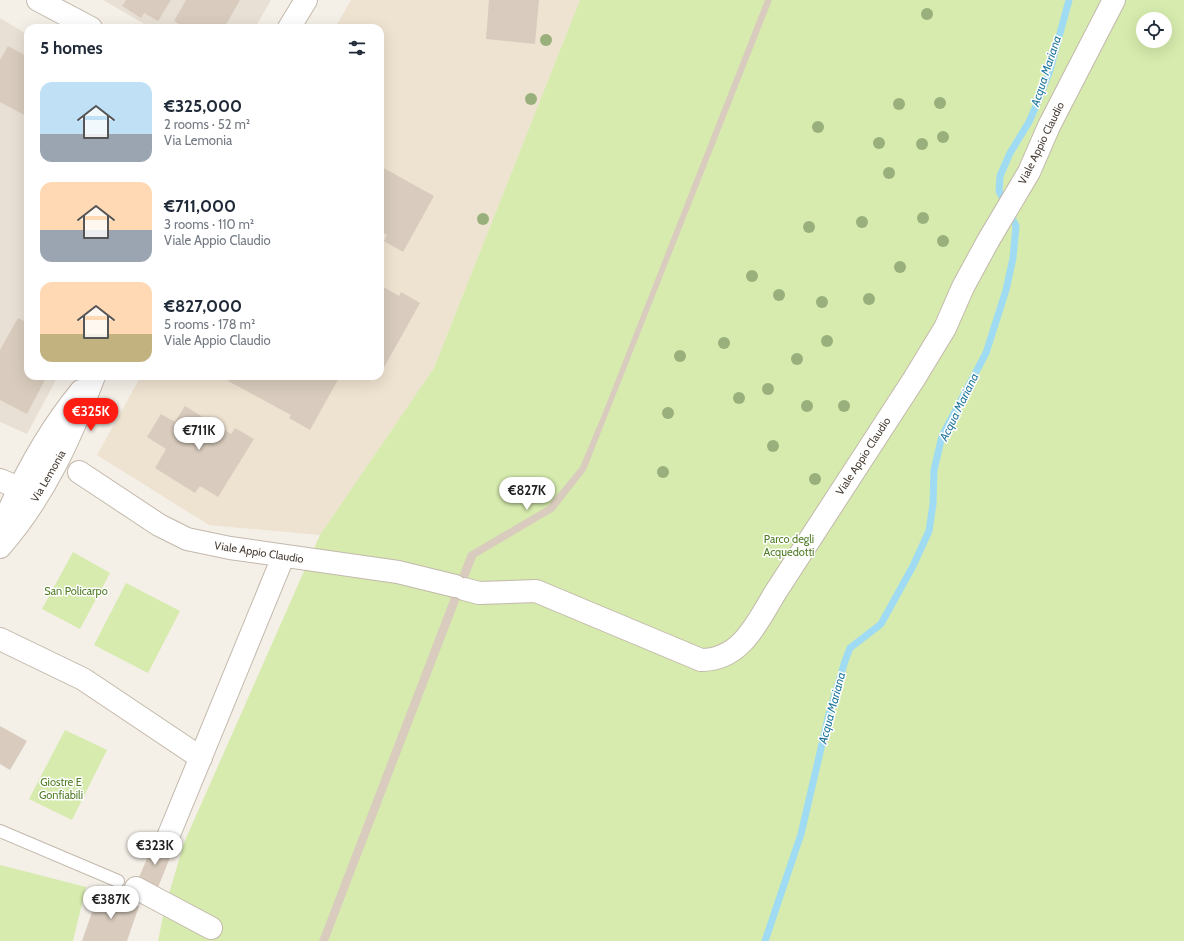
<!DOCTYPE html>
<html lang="en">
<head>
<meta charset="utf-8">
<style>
  :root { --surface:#fff; --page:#f6f6f7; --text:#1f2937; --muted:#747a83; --accent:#ff1c13 }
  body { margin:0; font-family:Cabin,sans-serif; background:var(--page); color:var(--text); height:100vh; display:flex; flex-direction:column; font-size:15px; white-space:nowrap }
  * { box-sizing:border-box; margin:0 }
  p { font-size:13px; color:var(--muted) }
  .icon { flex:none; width:22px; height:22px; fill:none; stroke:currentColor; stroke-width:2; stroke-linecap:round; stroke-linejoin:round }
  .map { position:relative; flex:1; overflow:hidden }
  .sheet { position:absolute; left:24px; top:24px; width:360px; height:356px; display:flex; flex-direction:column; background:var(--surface); border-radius:12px; box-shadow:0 4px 16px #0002 }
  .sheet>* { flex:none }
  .fabs { position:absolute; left:1136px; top:12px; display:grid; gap:8px }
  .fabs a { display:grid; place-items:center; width:36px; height:36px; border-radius:50%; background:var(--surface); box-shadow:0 4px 16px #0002; font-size:20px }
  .price { position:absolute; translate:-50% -34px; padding:0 9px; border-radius:14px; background:#fff; color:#222; font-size:13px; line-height:26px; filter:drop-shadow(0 1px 2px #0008) }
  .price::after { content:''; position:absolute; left:50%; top:24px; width:12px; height:9px; margin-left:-6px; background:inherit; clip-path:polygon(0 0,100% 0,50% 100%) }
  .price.active { background:var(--accent); color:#fff }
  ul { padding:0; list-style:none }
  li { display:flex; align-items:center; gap:12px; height:100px; padding:0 16px }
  li span { display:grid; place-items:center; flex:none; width:112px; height:80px; border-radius:12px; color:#555 }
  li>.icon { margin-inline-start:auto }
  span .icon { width:48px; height:48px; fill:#fffc; stroke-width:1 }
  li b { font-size:17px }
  h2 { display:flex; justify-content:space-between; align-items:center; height:48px; padding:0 16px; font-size:17px }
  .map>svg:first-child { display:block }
  .residential { fill:#e8e0d4 }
  .education { fill:#eee2d0 }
  .green { fill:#d6ebad; fill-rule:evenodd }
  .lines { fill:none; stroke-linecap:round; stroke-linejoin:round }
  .stream { stroke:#a0dbf4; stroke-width:7 }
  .building { fill:#d9ccbe }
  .lane-casing { stroke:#c3b8ac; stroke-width:14 }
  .street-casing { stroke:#c3b8ac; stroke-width:24 }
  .lane { stroke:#fff; stroke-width:12 }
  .street { stroke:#fff; stroke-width:22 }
  .tree { fill:#9ab07c }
  .labels { text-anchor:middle; stroke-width:3; stroke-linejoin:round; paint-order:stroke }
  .street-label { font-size:11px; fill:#483e35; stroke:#fff }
  .park-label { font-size:11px; fill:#507d25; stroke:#fff }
  .water-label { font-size:12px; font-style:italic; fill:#257aa0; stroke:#fff }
</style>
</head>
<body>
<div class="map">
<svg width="1184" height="941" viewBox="0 0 1184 941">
  <rect width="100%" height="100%" fill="#f4efe7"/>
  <path class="residential" d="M103 0H271L255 28H151Z
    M0 18 28 35V376H58L27 434 0 422Z"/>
  <path class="education" d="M351 0H580L434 368 320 535 209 525 97 455 141 376H380V28H335Z"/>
  <path class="green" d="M580 0H1184V941H158L165 907 184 843 320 535 434 368ZM1143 19H1165V41H1143Z
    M73 552 110 573 80 629 42 609Z
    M126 583 180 611 148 673 94 645Z
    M65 730 107 750 72 820 29 799Z
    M0 865 86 887 73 941H0Z"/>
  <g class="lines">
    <path class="stream" d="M765 941 801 834 829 714 845 661 850 648 881 624 913 566 929 531 933 504 934 470 942 436 986 353 1006 290 1013 258 1016 226 999 191 1000 176 1010 153 1029 122 1039 99 1050 70 1069 0"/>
  </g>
  <path class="building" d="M126 0H171L158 21 144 13 141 18 122 6Z
    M186 0H240L224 28H185L174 21Z
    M489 0H539L535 44 486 39Z
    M765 0H772L586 470 554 511 476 557 328 941H319L468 553 548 506 580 467 602 415Z
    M8 46 28 57V117L0 102V60Z
    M380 166 434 196 403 252 384 241 387 235 380 231Z
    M380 285 399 296 401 292 420 303 382 371 380 370Z
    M18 318 28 323V376H47L27 414 0 400V350Z
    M231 376H340L310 430 289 418 291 415 228 381Z
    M185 406 231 434 235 428 254 439 218 497 200 486 195 493 155 468 166 449 147 437 161 414 175 422Z
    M0 726 27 741 10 770 0 764Z
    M154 842 173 850 157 890 137 882Z
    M99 892 139 906 127 941H82Z"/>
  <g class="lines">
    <defs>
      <path id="lane" d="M0 831 118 881"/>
      <path id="street" d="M38 0 91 28
        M289 28 306 0
        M79 472 159 525 187 539 230 548 398 572 455 586
        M0 480 19 488
        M0 531C20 483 48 431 81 391
        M0 547C44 497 71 437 94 376
        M464 589 479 593 536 591 701 660C741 660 757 623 775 593L914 379 945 328 963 287 988 241 1029 172 1049 126 1114 0
        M0 639 83 679 201 758
        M168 837 283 557
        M136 888 211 928"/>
    </defs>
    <use href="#lane" class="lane-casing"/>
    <use href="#street" class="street-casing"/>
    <use href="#lane" class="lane"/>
    <use href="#street" class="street"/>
  </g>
  <g class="tree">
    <circle cx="927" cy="14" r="6"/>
    <circle cx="546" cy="40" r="6"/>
    <circle cx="531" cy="99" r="6"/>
    <circle cx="940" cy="103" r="6"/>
    <circle cx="899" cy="104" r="6"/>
    <circle cx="818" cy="127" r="6"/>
    <circle cx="943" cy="137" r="6"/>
    <circle cx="879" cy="143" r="6"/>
    <circle cx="922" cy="144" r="6"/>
    <circle cx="889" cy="173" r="6"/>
    <circle cx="923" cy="218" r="6"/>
    <circle cx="483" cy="219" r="6"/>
    <circle cx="862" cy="222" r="6"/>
    <circle cx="809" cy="227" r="6"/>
    <circle cx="943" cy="241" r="6"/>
    <circle cx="900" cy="267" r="6"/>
    <circle cx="752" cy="276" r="6"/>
    <circle cx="779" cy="295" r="6"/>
    <circle cx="869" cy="299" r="6"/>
    <circle cx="822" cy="302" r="6"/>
    <circle cx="827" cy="341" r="6"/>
    <circle cx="724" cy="343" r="6"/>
    <circle cx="680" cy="356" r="6"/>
    <circle cx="797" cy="359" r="6"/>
    <circle cx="768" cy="389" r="6"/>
    <circle cx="739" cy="398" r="6"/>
    <circle cx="807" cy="406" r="6"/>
    <circle cx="844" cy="406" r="6"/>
    <circle cx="668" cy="413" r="6"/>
    <circle cx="773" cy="446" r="6"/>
    <circle cx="663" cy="472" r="6"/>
    <circle cx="815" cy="479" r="6"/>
  </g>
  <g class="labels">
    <g class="street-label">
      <text transform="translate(1041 143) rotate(-64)" y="4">Viale Appio Claudio</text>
      <text transform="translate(863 456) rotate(-57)" y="4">Viale Appio Claudio</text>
      <text transform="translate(48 476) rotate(-60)" y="4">Via Lemonia</text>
      <text transform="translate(259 552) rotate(9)" y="4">Viale Appio Claudio</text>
    </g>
    <g class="park-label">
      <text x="789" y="543">Parco degli<tspan x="789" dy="13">Acquedotti</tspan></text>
      <text x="76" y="595">San Policarpo</text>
      <text x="61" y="786">Giostre E<tspan x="61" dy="13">Gonfiabili</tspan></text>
    </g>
    <g class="water-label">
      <text transform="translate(1046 71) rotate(-72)" y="4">Acqua Mariana</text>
      <text transform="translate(959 407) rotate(-64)" y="4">Acqua Mariana</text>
      <text transform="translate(832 708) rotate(-75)" y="4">Acqua Mariana</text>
    </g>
  </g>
</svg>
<div class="fabs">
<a><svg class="icon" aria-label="locate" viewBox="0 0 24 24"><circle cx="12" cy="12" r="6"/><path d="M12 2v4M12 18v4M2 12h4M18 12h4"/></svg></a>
</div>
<b class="price active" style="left:91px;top:432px">€325K</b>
<b class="price" style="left:199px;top:451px">€711K</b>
<b class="price" style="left:527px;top:511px">€827K</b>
<b class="price" style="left:155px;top:866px">€323K</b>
<b class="price" style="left:111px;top:920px">€387K</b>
<section class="sheet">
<h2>5 homes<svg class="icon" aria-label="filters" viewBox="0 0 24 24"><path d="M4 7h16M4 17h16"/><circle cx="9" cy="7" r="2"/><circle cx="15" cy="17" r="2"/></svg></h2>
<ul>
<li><span style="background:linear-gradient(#bfe0f5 65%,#9aa5b1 0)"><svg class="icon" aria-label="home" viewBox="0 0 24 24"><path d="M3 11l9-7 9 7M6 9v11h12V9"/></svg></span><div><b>€325,000</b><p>2 rooms · 52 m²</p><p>Via Lemonia</p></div></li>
<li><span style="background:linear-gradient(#ffd9b3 60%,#9aa5b1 0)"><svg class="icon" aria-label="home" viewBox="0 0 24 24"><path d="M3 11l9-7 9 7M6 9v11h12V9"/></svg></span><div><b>€711,000</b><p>3 rooms · 110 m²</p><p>Viale Appio Claudio</p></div></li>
<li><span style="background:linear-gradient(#ffd9b3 65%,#c2b280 0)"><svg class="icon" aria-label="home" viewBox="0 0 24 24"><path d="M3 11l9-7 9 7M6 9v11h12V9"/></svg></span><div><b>€827,000</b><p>5 rooms · 178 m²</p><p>Viale Appio Claudio</p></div></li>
</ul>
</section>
</div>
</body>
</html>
